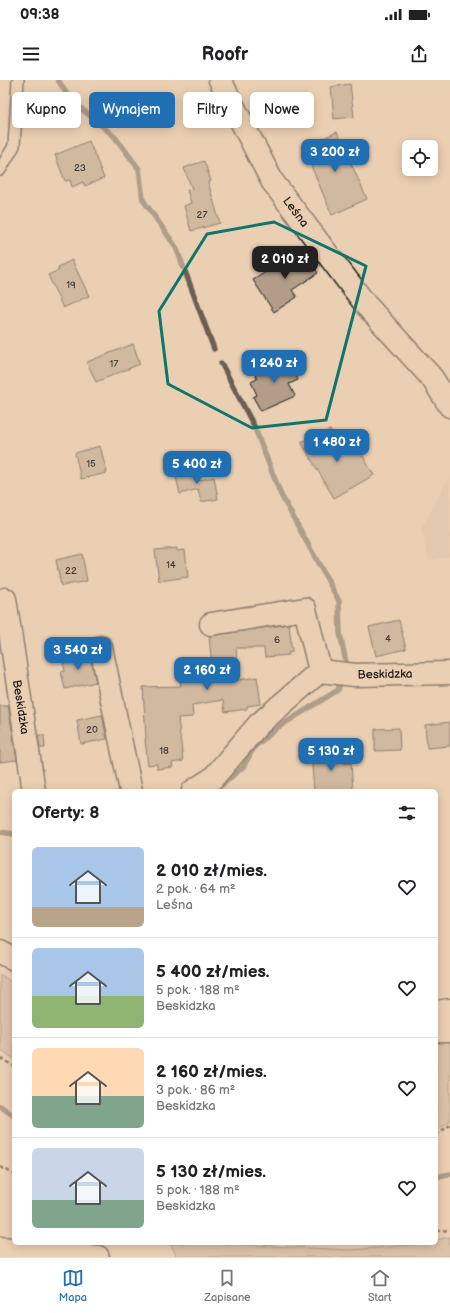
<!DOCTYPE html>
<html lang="pl">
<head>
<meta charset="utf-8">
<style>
  :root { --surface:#fff; --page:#f6f6f6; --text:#202124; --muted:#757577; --line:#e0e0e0; --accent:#1f6fb2 }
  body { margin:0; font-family:"Balsamiq Sans",sans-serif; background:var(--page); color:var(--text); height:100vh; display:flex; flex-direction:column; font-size:15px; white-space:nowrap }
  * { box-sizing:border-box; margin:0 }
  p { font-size:13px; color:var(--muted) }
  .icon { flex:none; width:22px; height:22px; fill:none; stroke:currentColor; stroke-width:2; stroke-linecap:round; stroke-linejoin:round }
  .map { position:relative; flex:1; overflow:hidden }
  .panel { position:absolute; left:12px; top:709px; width:426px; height:456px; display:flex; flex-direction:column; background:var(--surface); border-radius:6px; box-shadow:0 2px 10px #0003 }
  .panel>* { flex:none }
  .banner { position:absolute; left:12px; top:12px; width:426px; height:36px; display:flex; gap:8px }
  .controls { position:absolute; left:402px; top:60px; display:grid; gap:8px }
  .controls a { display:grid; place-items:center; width:36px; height:36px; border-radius:6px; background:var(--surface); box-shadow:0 2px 10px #0003; font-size:20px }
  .price { position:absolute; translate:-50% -34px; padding:0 9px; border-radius:8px; background:var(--accent); color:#fff; font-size:13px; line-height:26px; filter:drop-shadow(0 1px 2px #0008) }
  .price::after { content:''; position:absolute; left:50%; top:24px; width:12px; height:9px; margin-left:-6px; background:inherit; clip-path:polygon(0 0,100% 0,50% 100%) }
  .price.current { background:#222; color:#fff }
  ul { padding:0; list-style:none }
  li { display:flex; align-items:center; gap:12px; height:100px; padding:0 20px }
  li+li { border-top:1px solid var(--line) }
  li span { display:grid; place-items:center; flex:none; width:112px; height:80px; border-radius:6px; color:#555 }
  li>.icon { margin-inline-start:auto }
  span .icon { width:48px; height:48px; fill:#fffc; stroke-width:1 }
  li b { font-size:17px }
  h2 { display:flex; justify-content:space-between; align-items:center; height:48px; padding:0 20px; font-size:17px }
  .pill { padding:0 14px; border-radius:6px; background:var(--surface); box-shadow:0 2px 10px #0003; font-size:14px; line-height:36px }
  .pill.current { background:var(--accent); color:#fff }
  .status { display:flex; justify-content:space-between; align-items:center; height:28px; padding:0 20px; background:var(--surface); direction:ltr }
  .status svg { height:11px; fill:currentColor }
  header { display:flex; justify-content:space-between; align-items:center; height:52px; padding:0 20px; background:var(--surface); font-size:18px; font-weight:600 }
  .dock { display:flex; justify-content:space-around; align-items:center; height:56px; border-top:1px solid var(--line); background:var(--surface); font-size:11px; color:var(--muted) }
  .dock a { display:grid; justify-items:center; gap:2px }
  .dock .current { color:var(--accent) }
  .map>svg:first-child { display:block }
  .built { fill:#dac0a6 }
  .green { fill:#c9b19a; stroke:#72665b }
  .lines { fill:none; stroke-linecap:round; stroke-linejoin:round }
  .stream { stroke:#695e54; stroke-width:5.5 }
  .building { fill:#b29d89; stroke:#1c1c1c }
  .lane-casing { stroke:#1c1c1c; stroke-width:14 }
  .street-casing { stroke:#1c1c1c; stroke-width:25 }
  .primary-casing { stroke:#1c1c1c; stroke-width:25 }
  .path { stroke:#1c1c1c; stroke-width:2.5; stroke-dasharray:4 3; stroke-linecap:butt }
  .lane { stroke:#ebcfb2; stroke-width:11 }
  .street { stroke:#ebcfb2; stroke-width:22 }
  .primary { stroke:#ebcfb2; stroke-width:22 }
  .marked { fill:none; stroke:#0f766e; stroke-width:3; stroke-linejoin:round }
  .labels { text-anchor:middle; stroke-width:3; stroke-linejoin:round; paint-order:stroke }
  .number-label { font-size:10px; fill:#423c37 }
  .street-label { font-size:12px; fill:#1c1c1c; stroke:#ebcfb2 }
</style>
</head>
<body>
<div class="status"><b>09:38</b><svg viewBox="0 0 49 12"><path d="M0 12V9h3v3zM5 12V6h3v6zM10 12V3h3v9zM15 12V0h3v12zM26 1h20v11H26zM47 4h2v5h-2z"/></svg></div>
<header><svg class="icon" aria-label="menu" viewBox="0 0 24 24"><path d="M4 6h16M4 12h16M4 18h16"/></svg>Roofr<svg class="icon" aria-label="share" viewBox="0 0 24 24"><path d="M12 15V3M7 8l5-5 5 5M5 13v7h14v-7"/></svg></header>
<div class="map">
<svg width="450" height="1177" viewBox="0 0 450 1177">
  <rect width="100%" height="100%" fill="#ebcfb2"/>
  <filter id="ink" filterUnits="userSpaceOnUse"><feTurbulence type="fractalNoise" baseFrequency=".025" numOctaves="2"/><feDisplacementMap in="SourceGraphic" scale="8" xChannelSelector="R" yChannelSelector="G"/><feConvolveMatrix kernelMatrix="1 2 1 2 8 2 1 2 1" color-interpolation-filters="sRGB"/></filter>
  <g filter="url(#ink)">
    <path class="built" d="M450 395V476L429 481 421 449Z"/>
    <path class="green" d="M0 894 14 904V979L0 969Z
      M436 962H450V1041L436 1051Z
      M450 1157V1177H177L170 1163H212L351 1170 436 1163V1160Z"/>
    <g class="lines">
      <path class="stream" d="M58 0 70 19 115 57 139 89 143 120 176 167 214 269
        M221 283 254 346 281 415 339 521 340 553 346 583 344 590
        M215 711 243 687 255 666 277 648 338 610 342 598
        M0 752 14 754
        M0 1026 14 1036
        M436 1097 450 1094"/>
    </g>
    <path class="building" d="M350 4 354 37 334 39 331 7Z
      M337 52 367 119 332 135 303 67Z
      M89 61 104 98 85 106 83 102 72 107 70 100 65 101 55 75Z
      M204 81 211 101 208 102 220 143 191 151 184 126 191 123 187 110 192 109 184 88Z
      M302 169 318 193 292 210 297 217 274 232 253 200Z
      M72 180 89 216 63 228 48 195 59 190 58 187Z
      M133 264 140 284 96 302 87 282Z
      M286 276 298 300 289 304 295 316 261 331 253 317 257 315 251 302 257 299 254 292Z
      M330 350 339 369 354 361 374 395 334 418 301 362Z
      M100 366 107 393 81 399 75 373Z
      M194 389 197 401 214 397 218 419 201 422 198 409 180 414 175 393Z
      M177 468V471L185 470 188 497 159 501 155 470Z
      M82 474 87 501 61 506 56 480Z
      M399 540 406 569 376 576 369 547Z
      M289 544 292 572 288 573 289 575 265 577 264 568H236L238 600 257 597 261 624 247 626V629L225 632 223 620 192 625 193 637 178 638 183 681 172 683 173 687 157 689V684L148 685 145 659H146L143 607 181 606 180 601 213 597 209 556Z
      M89 572 96 602 65 609 61 592 65 591 62 578Z
      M0 626H8L17 680 0 682Z
      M102 635 107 659 81 664 77 640Z
      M450 642V666L427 668 425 645Z
      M399 648 400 670 375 671V649Z
      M38 655H44L45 668H40Z
      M343 670 344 683H351L353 711H314L311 673Z"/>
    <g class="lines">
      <defs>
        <path id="lane" d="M0 90 14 66 18 0"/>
        <path id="street" d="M220 0 272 101 366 225 432 298 450 326
          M5 519 34 711
          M101 567 131 711
          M320 591 355 595 450 593
          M193 711 213 698 258 645 320 591 305 529 211 544
          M0 1168 98 1177"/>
        <path id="primary" d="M0 872 14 879
          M436 932 450 930
          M436 951H450"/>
      </defs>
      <use href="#lane" class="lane-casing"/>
      <use href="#street" class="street-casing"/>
      <use href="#primary" class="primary-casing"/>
      <path class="path" d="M0 978 14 986
        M436 1055 450 1045
        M0 1087 14 1094
        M436 1151 450 1150
        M303 1163H306"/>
      <use href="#lane" class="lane"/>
      <use href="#street" class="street"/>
      <use href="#primary" class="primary"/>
    </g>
  </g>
  <path d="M0 0H450V1177H0ZM274 142 366 186 326 340 252 348 168 304 159 231 207 154Z" fill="#ebcfb2" fill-opacity=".55" fill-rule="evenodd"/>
  <path class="marked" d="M274 142 366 186 326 340 252 348 168 304 159 231 207 154Z"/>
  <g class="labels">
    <g class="number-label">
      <text x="80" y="91">23</text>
      <text x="202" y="138">27</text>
      <text x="71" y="208">19</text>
      <text x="114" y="287">17</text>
      <text x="91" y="387">15</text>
      <text x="171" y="488">14</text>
      <text x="71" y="494">22</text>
      <text x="388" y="562">4</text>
      <text x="277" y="563">6</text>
      <text x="92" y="653">20</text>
      <text x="164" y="674">18</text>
    </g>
    <g class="street-label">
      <text transform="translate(296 132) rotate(53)" y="4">Leśna</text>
      <text transform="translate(385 594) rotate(-1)" y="4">Beskidzka</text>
      <text transform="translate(21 627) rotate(81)" y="4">Beskidzka</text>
    </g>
  </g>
</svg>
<div class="controls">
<a><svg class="icon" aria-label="locate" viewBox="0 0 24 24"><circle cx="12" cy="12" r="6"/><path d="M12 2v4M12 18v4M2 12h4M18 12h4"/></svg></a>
</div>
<b class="price" style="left:335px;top:93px">3 200 zł</b>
<b class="price current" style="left:285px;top:200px">2 010 zł</b>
<b class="price" style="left:274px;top:304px">1 240 zł</b>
<b class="price" style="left:337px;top:383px">1 480 zł</b>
<b class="price" style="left:197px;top:405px">5 400 zł</b>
<b class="price" style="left:78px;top:591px">3 540 zł</b>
<b class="price" style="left:207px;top:611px">2 160 zł</b>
<b class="price" style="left:331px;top:692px">5 130 zł</b>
<div class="banner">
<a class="pill">Kupno</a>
<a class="pill current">Wynajem</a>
<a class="pill">Filtry</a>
<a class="pill">Nowe</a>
</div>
<section class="panel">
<h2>Oferty: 8<svg class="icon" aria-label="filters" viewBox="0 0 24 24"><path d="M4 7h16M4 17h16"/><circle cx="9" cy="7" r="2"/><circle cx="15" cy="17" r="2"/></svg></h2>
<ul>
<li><span style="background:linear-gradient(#a9c7e8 75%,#b9a48a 0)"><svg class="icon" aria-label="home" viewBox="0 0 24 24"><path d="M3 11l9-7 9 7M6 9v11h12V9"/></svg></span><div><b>2 010 zł/mies.</b><p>2 pok. · 64 m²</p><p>Leśna</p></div><svg class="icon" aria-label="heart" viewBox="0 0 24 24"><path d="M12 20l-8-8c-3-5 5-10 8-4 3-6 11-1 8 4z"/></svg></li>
<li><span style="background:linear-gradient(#a9c7e8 60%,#8fb573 0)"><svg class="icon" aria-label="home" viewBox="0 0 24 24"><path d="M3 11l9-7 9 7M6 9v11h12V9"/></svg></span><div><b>5 400 zł/mies.</b><p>5 pok. · 188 m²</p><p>Beskidzka</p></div><svg class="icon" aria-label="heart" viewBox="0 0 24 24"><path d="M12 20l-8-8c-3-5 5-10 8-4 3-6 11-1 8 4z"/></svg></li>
<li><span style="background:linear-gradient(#ffd9b3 60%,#7fa58c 0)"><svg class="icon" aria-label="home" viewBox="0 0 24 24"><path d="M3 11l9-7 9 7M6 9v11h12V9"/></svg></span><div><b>2 160 zł/mies.</b><p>3 pok. · 86 m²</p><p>Beskidzka</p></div><svg class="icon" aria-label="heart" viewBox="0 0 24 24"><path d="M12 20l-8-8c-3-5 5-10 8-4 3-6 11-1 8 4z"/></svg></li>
<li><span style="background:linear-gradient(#c9d6e8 65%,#7fa58c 0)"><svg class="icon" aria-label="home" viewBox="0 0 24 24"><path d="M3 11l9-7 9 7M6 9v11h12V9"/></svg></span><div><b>5 130 zł/mies.</b><p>5 pok. · 188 m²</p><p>Beskidzka</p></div><svg class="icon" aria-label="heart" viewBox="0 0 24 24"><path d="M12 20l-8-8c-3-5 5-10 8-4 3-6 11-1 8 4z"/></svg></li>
</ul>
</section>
</div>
<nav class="dock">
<a class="current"><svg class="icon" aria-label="map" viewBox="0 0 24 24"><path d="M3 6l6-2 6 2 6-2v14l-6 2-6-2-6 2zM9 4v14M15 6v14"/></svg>Mapa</a>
<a><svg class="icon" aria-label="saved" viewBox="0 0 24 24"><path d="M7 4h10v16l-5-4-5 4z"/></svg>Zapisane</a>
<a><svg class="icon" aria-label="home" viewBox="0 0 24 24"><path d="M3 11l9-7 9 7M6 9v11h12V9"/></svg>Start</a>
</nav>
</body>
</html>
